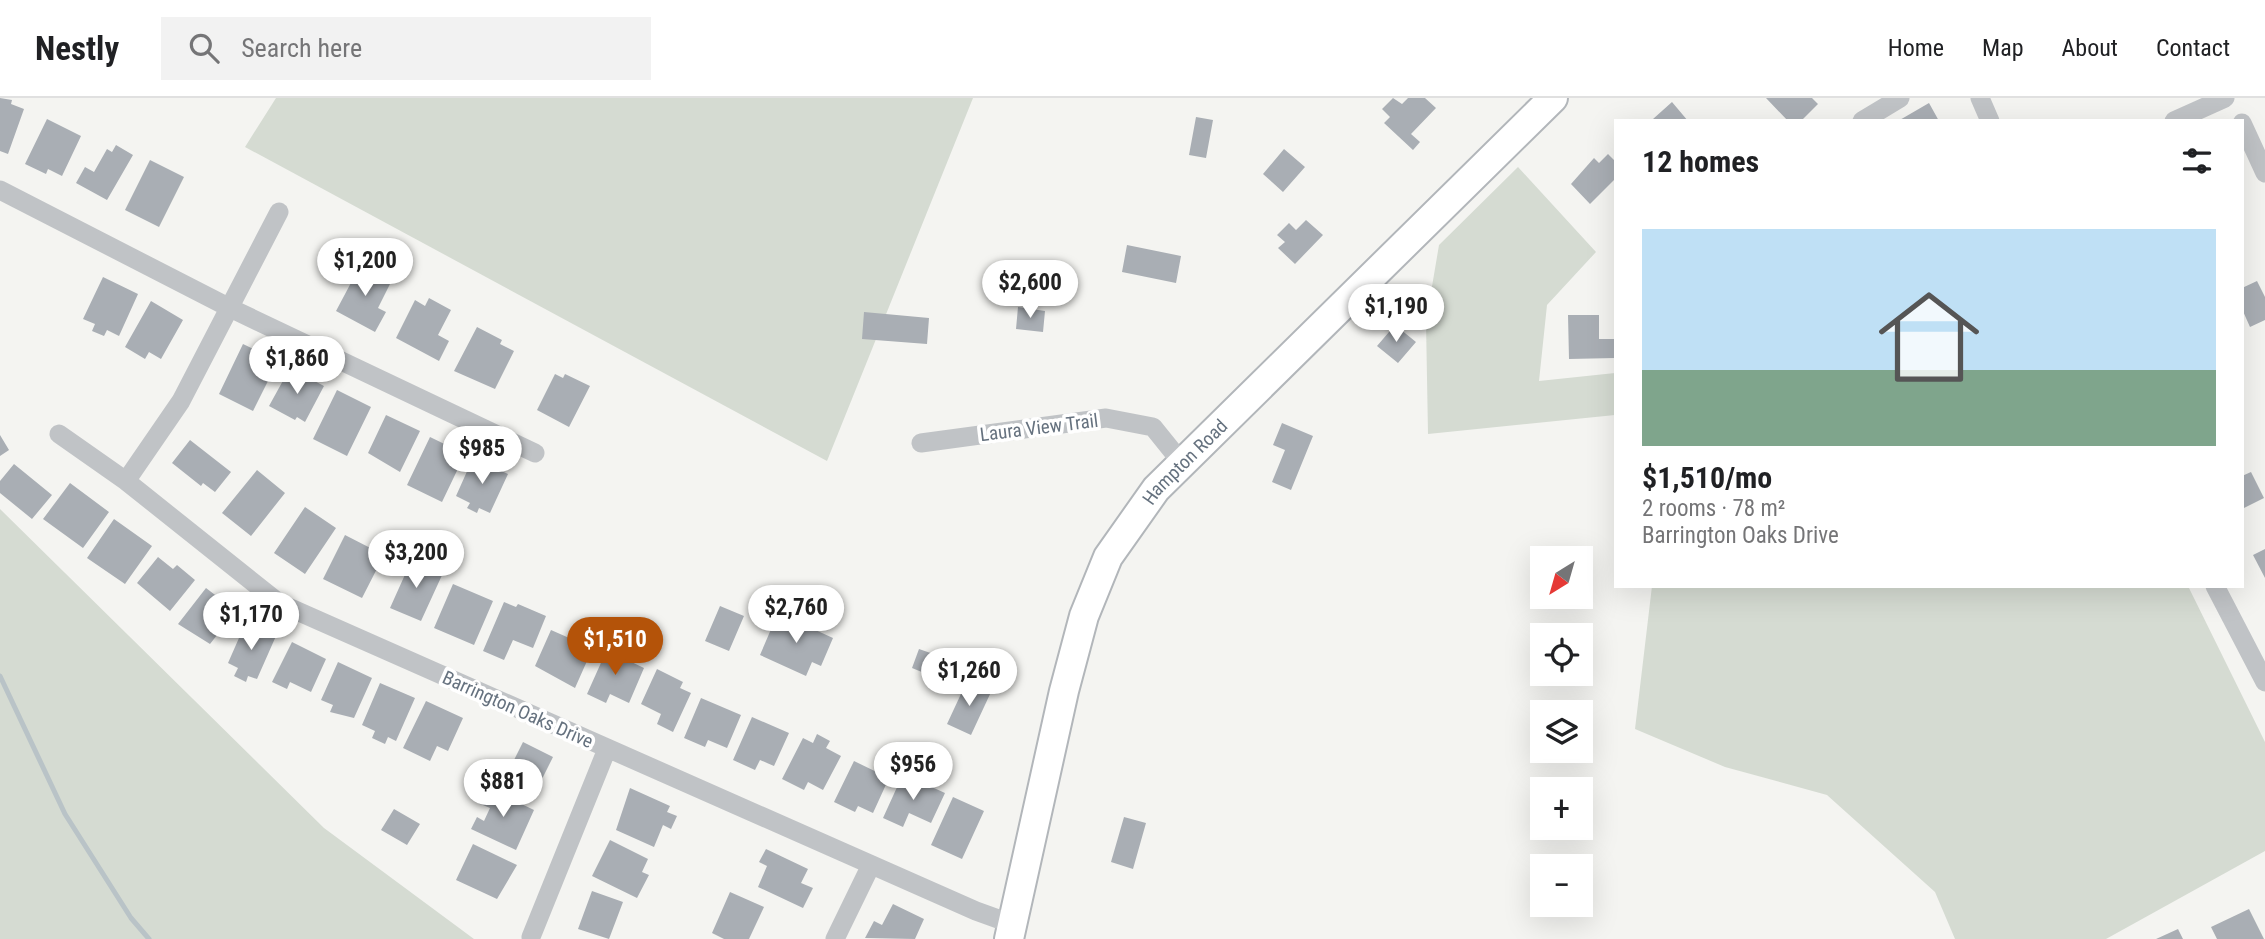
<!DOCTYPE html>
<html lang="en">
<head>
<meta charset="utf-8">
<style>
  :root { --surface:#fff; --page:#f2f2f2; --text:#202124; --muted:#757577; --line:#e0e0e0; --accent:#b45309 }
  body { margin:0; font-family:"Roboto Condensed",sans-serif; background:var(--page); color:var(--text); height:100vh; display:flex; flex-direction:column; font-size:26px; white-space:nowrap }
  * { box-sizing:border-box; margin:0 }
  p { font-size:23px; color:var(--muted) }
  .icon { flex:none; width:38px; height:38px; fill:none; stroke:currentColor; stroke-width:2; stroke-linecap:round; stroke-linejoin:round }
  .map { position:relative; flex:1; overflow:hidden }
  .sheet { position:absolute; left:1614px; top:21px; width:630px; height:469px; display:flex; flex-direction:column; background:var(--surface); border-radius:0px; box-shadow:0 7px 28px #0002 }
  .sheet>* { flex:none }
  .needle { width:46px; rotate:217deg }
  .tools { position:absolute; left:1530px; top:448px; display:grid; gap:14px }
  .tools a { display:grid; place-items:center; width:63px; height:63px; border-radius:0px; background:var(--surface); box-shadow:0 7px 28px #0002; font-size:35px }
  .price { position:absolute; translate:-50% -60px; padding:0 16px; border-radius:24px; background:#fff; color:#222; font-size:23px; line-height:46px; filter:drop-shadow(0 2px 4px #0008) }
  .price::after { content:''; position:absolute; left:50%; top:42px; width:21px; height:16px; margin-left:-10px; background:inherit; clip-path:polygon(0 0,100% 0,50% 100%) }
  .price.active { background:var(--accent); color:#fff }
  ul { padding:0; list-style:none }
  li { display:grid; align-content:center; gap:14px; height:371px; padding:0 28px }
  li span { display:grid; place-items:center; height:217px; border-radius:0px; color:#555 }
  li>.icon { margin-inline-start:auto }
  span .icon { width:126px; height:126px; fill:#fffc; stroke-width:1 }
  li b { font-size:30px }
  h2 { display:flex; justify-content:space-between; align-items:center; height:84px; padding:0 28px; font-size:30px }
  header { display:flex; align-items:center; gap:42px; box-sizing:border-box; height:98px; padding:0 35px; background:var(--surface); border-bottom:2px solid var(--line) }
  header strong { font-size:33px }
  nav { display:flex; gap:38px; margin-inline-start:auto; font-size:24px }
  .search { width:490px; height:63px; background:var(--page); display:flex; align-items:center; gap:18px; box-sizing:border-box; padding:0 24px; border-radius:0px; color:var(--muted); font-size:26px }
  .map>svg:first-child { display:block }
  .green { fill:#d5dbd2 }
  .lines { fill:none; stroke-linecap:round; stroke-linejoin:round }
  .stream { stroke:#b9c3c7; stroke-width:5 }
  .building { fill:#a9aeb4 }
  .secondary-casing { stroke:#b2b6ba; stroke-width:32 }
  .street { stroke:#c0c3c6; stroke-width:19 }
  .secondary { stroke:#fff; stroke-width:28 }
  .labels { text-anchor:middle; stroke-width:7; stroke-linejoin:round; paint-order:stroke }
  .street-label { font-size:19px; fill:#66727f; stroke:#fff }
</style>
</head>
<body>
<header>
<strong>Nestly</strong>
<div class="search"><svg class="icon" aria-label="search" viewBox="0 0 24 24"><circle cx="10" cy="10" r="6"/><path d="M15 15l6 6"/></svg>Search here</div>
<nav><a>Home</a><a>Map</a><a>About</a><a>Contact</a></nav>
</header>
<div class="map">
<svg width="2265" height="841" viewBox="0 0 2265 841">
  <rect width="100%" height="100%" fill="#f4f4f1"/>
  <path class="green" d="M276 0H973L827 363 245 49Z
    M1518 69 1596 154 1547 207 1539 283 1615 275V317L1428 336 1426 224 1439 147Z
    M0 411 324 730 474 841H0Z
    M1652 488H2188L2265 644V753L2106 841H1955L1935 794 1827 697 1725 669 1635 631Z"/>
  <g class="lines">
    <path class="stream" d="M0 578 65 716 131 820 149 841"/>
  </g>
  <path class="building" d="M0 0 12 2 11 6 24 11 8 56 0 53Z
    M1393 0 1402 6 1408 0H1425L1436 10 1411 36 1420 44 1413 52 1384 25 1390 19 1382 11Z
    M1766 0H1812L1818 6 1801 23H1788Z
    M1672 4 1688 23H1654L1653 21Z
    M1929 5 1939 23H1898Z
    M1196 19 1213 22 1206 60 1189 57Z
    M47 21 81 38 62 78 48 71 46 76 25 66Z
    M116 47 133 57 107 102 76 85 85 69 94 74 107 51 112 54Z
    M1284 51 1305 69 1283 94 1263 76Z
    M1608 56 1615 63V81L1590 106 1571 86 1594 60 1599 65Z
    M150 62 184 79 159 129 125 112Z
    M1306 122 1323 137 1295 166 1278 150 1285 144 1277 137 1289 125 1296 132Z
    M1127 147 1181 158 1176 185 1122 174Z
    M361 166 392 182 378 210 386 214 375 234 336 213Z
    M103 179 138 196 119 238 107 232 104 238 92 233 95 226 83 221Z
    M2257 183 2265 199V222L2250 229 2242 211V190Z
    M429 200 451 212 438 237 449 243 439 263 396 240 415 202 425 208Z
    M151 203 183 222 161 261 149 254 145 261 125 249Z
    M1018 209 1045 213 1043 234 1016 231Z
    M864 214 929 220 927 246 862 241Z
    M1568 217H1599V241H1615V260L1569 261Z
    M1395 227 1416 244 1398 265 1377 248Z
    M477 229 502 242 500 246 514 253 495 291 454 273Z
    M243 246 278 263 253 313 219 296Z
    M290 270 324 288 305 324 297 319 295 322 269 308Z
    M555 276 563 280 565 276 590 288 569 329 537 312Z
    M337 292 371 309 347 358 313 341Z
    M386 317 420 333 400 374 368 355Z
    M1282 325 1313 338 1291 392 1272 384 1285 352 1273 347Z
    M0 337 9 352 0 358Z
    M430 339 465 356 442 404 407 387Z
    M190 342 231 374 215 394 203 385 201 388 172 365Z
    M473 360 508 376 490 415 479 410 477 415 467 410 470 405 456 398Z
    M14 366 52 397 32 421 0 395V383Z
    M257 372 285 395 251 438 222 415Z
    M2251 374 2264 400 2242 411V378Z
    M70 385 109 414 83 450 43 421Z
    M305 409 336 430 305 476 274 455Z
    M114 421 152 448 125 486 87 460Z
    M345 437 384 457 362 500 323 481Z
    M2265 451V480L2253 457Z
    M158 459 173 471 177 467 195 482 170 513 137 485Z
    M412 461 443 475 421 523 390 510Z
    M453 486 493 503 474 547 434 530Z
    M206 490 236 513 210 546 178 526Z
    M504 504 516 509 518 506 546 518 533 550 513 542 504 562 483 553Z
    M720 508 744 518 729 553 705 543Z
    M778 515 833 540 821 568 812 564 806 578 760 557Z
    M246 524 276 538 257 581 248 578 246 584 234 578 238 570 228 565Z
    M551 532 576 543 579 538 595 545 575 590 535 568Z
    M292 544 326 561 311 594 290 584 287 591 272 584Z
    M609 547 622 552 619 558 644 570 629 605 610 596 606 605 587 596Z
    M919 551 942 559 934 579 912 570Z
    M338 564 372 580 354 620 330 614 333 607 321 602Z
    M657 571 683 584 680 590 691 595 673 634 657 626 661 616 641 606Z
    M967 583 991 594 971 637 947 626Z
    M380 585 415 600 396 643 388 639 385 646 372 640 375 633 362 627Z
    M701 600 741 617 727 650 708 642 705 649 684 640Z
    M426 603 463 620 448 653 437 648 430 663 403 650Z
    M752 619 789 635 774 668 760 662 755 672 733 662Z
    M817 636 830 643 826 650 841 658 823 692 808 684 804 692 782 681 803 640 813 645Z
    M523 644 553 659 538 689 508 674Z
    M854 663 889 680 873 715 858 708 855 714 834 704Z
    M903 676 945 695 931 725 909 715 903 729 883 720Z
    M486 689 534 712 516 752 471 731 477 719 484 723 490 710 478 705Z
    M630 690 670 708 667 714 677 718 671 731 663 727 654 749 616 732Z
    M953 699 984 713 962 761 931 747Z
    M394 711 420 726 407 747 381 732Z
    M1124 719 1146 725 1133 771 1111 764Z
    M610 742 648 761 642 774 649 777 637 800 592 778Z
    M473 746 517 767 497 801 456 782Z
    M766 751 808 771 801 785 813 790 803 810 758 789 767 768 759 764Z
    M592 793 623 804 609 841 578 831Z
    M730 794 764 809 749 841H724L712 835Z
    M893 806 924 821 915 841 865 840 874 823 882 827Z
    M2249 811 2264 841H2217L2211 829Z
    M2178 831 2183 841H2156Z"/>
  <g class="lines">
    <defs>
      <g id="secondary">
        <path id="s1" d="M1009 841 1064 593 1084 518 1108 459 1156 391 1553 0"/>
      </g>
    </defs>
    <use href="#secondary" class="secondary-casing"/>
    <path class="street" d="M1980 0 1990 23
      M1862 23 1900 0
      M2174 23 2225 0
      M2242 25 2265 75
      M0 92 230 210 535 355
      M59 336 126 383 279 505 976 813 1012 826
      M921 345 1106 320 1153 329 1182 365
      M126 383 181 303 279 114
      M2215 488 2265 584
      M531 839 607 651
      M835 841 871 767"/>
    <use href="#secondary" class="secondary"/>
  </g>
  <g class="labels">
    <g class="street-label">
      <text transform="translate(1039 329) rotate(-7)" y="7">Laura View Trail</text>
      <text dy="7" stroke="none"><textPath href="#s1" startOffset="518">Hampton Road</textPath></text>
      <text transform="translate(518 611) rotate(24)" y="7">Barrington Oaks Drive</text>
    </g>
  </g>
</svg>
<div class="tools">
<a><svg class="needle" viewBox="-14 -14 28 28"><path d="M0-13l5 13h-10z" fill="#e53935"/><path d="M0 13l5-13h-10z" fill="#757577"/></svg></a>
<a><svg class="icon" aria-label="locate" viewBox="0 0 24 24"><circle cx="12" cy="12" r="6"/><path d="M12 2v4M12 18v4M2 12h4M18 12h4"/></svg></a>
<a><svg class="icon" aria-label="layers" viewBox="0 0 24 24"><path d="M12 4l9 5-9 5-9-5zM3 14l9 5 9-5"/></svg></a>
<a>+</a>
<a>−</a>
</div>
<b class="price" style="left:365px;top:200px">$1,200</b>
<b class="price" style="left:1030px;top:222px">$2,600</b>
<b class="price" style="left:1396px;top:246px">$1,190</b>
<b class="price" style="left:297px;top:298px">$1,860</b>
<b class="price" style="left:482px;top:388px">$985</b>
<b class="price" style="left:416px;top:492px">$3,200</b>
<b class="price" style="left:796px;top:547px">$2,760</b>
<b class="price" style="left:251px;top:554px">$1,170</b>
<b class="price active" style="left:615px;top:579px">$1,510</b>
<b class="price" style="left:969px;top:610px">$1,260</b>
<b class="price" style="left:913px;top:704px">$956</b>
<b class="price" style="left:503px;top:721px">$881</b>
<section class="sheet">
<h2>12 homes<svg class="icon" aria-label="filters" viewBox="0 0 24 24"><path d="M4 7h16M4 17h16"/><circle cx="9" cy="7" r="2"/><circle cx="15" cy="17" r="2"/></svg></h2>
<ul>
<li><span style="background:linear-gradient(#bfe0f5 65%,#7fa58c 0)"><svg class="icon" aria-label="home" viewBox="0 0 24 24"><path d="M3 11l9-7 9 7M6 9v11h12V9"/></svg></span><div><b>$1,510/mo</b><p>2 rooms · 78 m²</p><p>Barrington Oaks Drive</p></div></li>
</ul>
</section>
</div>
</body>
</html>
